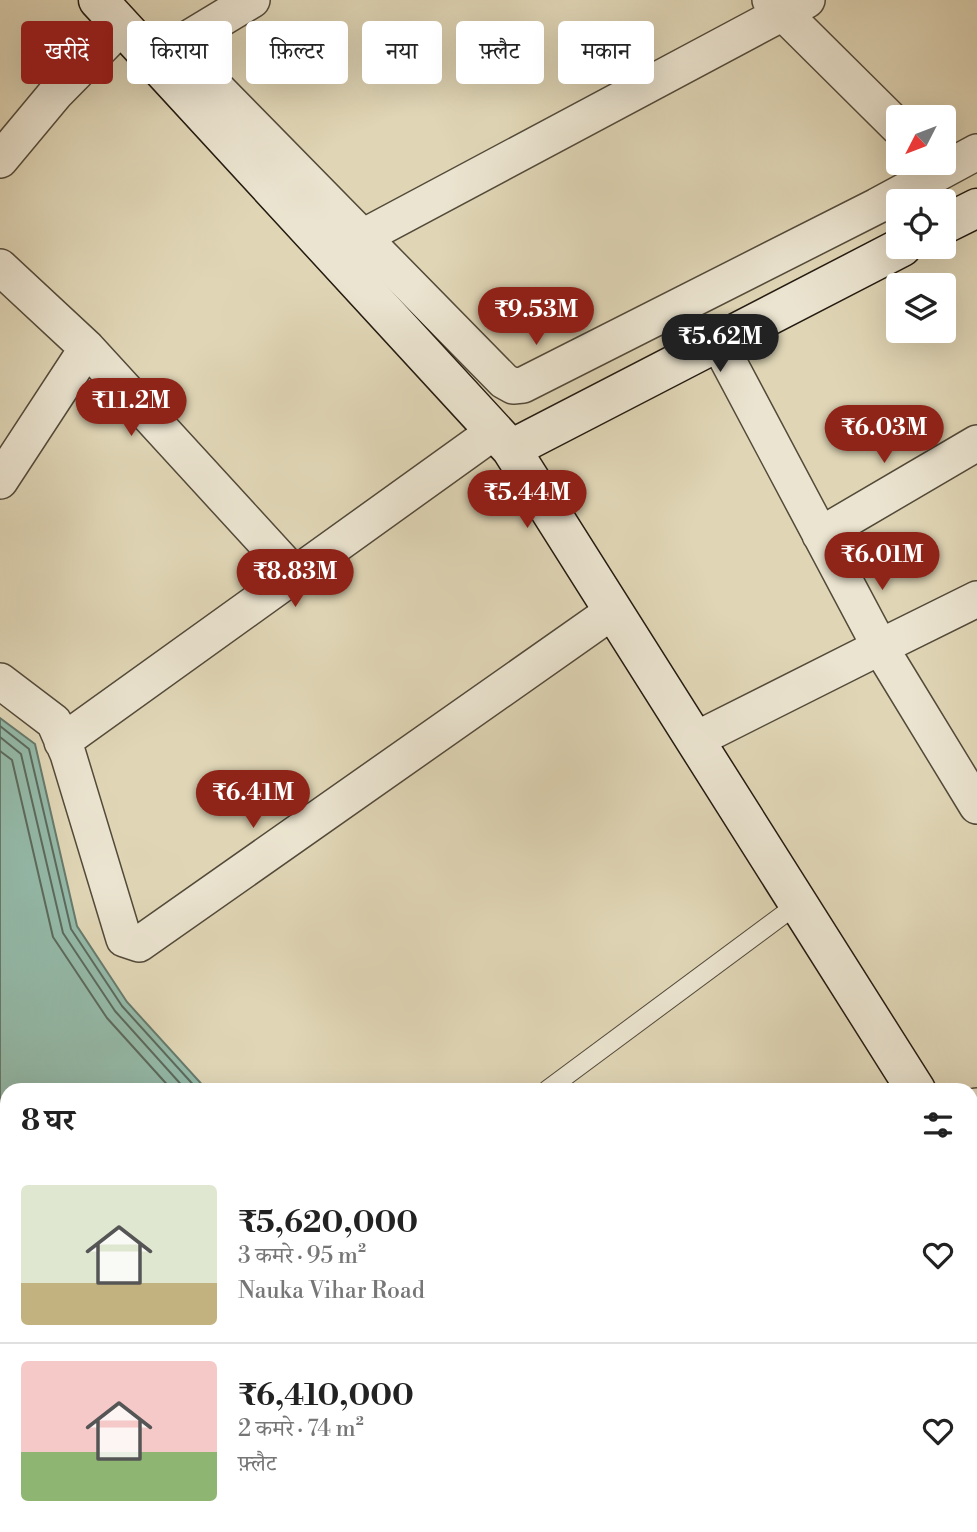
<!DOCTYPE html>
<html lang="hi">
<head>
<meta charset="utf-8">
<style>
  :root { --surface:#fff; --page:#f6f6f6; --text:#222; --muted:#767676; --line:#e0e0e0; --accent:#8f2418 }
  body { margin:0; font-family:"Libre Bodoni","Noto Serif Devanagari",serif; background:var(--page); color:var(--text); height:100vh; display:flex; flex-direction:column; font-size:26px; white-space:nowrap }
  * { box-sizing:border-box; margin:0 }
  p { font-size:23px; color:var(--muted) }
  .icon { flex:none; width:38px; height:38px; fill:none; stroke:currentColor; stroke-width:2; stroke-linecap:round; stroke-linejoin:round }
  .map { position:relative; flex:1; overflow:hidden }
  .side { position:absolute; left:0px; top:1083px; width:978px; height:450px; display:flex; flex-direction:column; background:var(--surface); border-radius:21px 21px 0 0; box-shadow:0 7px 28px #0002 }
  .side>* { flex:none }
  .banner { position:absolute; left:21px; top:21px; width:936px; height:63px; display:flex; gap:14px }
  .needle { width:46px; rotate:228deg }
  .tools { position:absolute; left:886px; top:105px; display:grid; gap:14px }
  .tools a { display:grid; place-items:center; width:70px; height:70px; border-radius:7px; background:var(--surface); box-shadow:0 7px 28px #0002; font-size:35px }
  .price { position:absolute; translate:-50% -60px; padding:0 16px; border-radius:24px; background:var(--accent); color:#fff; font-size:23px; line-height:46px; filter:drop-shadow(0 2px 4px #0008) }
  .price::after { content:''; position:absolute; left:50%; top:42px; width:21px; height:16px; margin-left:-10px; background:inherit; clip-path:polygon(0 0,100% 0,50% 100%) }
  .price.active { background:#222; color:#fff }
  ul { padding:0; list-style:none }
  li { display:flex; align-items:center; gap:21px; height:175px; padding:0 21px }
  li+li { border-top:2px solid var(--line) }
  li span { display:grid; place-items:center; flex:none; width:196px; height:140px; border-radius:7px; color:#555 }
  li>.icon { margin-inline-start:auto }
  span .icon { width:84px; height:84px; fill:#fffc; stroke-width:1 }
  li b { font-size:30px }
  h2 { display:flex; justify-content:space-between; align-items:center; height:84px; padding:0 21px; font-size:30px }
  .pill { padding:0 24px; border-radius:7px; background:var(--surface); box-shadow:0 7px 28px #0002; font-size:24px; line-height:63px }
  .pill.active { background:var(--accent); color:#fff }
  .map>svg:first-child { display:block }
  .green { fill:#b5bd8c; stroke:#6c6c4e; stroke-width:2 }
  .water { fill:#94baa9; stroke:#677a6c; stroke-width:2 }
  .lines { fill:none; stroke-linecap:round; stroke-linejoin:round }
  .shore { stroke:#5c6a5d; stroke-width:2 }
  .lane-casing { stroke:#534a3a; stroke-width:20 }
  .street-casing { stroke:#534a3a; stroke-width:38 }
  .secondary-casing { stroke:#241b11; stroke-width:41 }
  .lane { stroke:#ebe4d0; stroke-width:18 }
  .street { stroke:#ebe4d0; stroke-width:35 }
  .secondary { stroke:#ebe4d0; stroke-width:38 }
</style>
</head>
<body>
<div class="map">
<svg width="977" height="1532" viewBox="0 0 977 1532">
  <rect width="100%" height="100%" fill="#e0d6b6"/>
  <filter id="stains"><feTurbulence type="fractalNoise" baseFrequency=".00286" numOctaves="4"/><feColorMatrix values="0 0 0 0 .2 0 0 0 0 .09 0 0 0 0 .02 0 0 0 .5 -.17"/></filter>
  <radialGradient id="worn" r=".72"><stop offset=".6" stop-color="#630" stop-opacity="0"/><stop offset="1" stop-color="#630" stop-opacity=".3"/></radialGradient>
  <path class="green" d="M0 1155 7 1157V1526H37V1532H0Z"/>
  <path class="water" d="M0 718 35 744 77 926 127 1002 207 1090H7V1157L0 1155Z
    M37 1526H372L374 1532H37Z"/>
  <g class="lines">
    <path class="shore" d="M0 726 29 749 71 929 122 1006 198 1090
      M0 737 21 754 63 933 115 1011 186 1090
      M0 751 12 760 53 937 107 1018 172 1090"/>
    <defs>
      <path id="lane" d="M547 1090 799 903
        M971 1244 977 1239
        M0 1311 7 1312"/>
      <path id="street" d="M770 0 898 127
        M176 47 504 381 513 386 523 385 877 206 977 152
        M156 58 252 0
        M0 160 55 94 122 26
        M344 247 807 0
        M0 267 87 348 295 575
        M0 481 87 348
        M820 535 977 443
        M977 599 880 647 977 806
        M0 681 54 722 68 754 124 939 139 944 613 611
        M695 740 880 647 718 342
        M62 742 495 431
        M971 1107 977 1106"/>
      <path id="secondary" d="M98 0 511 449 916 1090
        M943 225 977 208
        M511 449 902 247
        M971 1177 977 1186"/>
    </defs>
    <use href="#lane" class="lane-casing"/>
    <use href="#street" class="street-casing"/>
    <use href="#secondary" class="secondary-casing"/>
    <use href="#lane" class="lane"/>
    <use href="#street" class="street"/>
    <use href="#secondary" class="secondary"/>
  </g>
  <rect width="100%" height="100%" filter="url(#stains)"/>
  <rect width="100%" height="100%" fill="url(#worn)"/>
</svg>
<div class="tools">
<a><svg class="needle" viewBox="-14 -14 28 28"><path d="M0-13l5 13h-10z" fill="#e53935"/><path d="M0 13l5-13h-10z" fill="#767676"/></svg></a>
<a><svg class="icon" aria-label="locate" viewBox="0 0 24 24"><circle cx="12" cy="12" r="6"/><path d="M12 2v4M12 18v4M2 12h4M18 12h4"/></svg></a>
<a><svg class="icon" aria-label="layers" viewBox="0 0 24 24"><path d="M12 4l9 5-9 5-9-5zM3 14l9 5 9-5"/></svg></a>
</div>
<b class="price" style="left:536px;top:347px">₹9.53M</b>
<b class="price active" style="left:720px;top:374px">₹5.62M</b>
<b class="price" style="left:131px;top:438px">₹11.2M</b>
<b class="price" style="left:884px;top:465px">₹6.03M</b>
<b class="price" style="left:527px;top:530px">₹5.44M</b>
<b class="price" style="left:882px;top:592px">₹6.01M</b>
<b class="price" style="left:295px;top:609px">₹8.83M</b>
<b class="price" style="left:253px;top:830px">₹6.41M</b>
<div class="banner">
<a class="pill active">खरीदें</a>
<a class="pill">किराया</a>
<a class="pill">फ़िल्टर</a>
<a class="pill">नया</a>
<a class="pill">फ़्लैट</a>
<a class="pill">मकान</a>
</div>
<section class="side">
<h2>8 घर<svg class="icon" aria-label="filters" viewBox="0 0 24 24"><path d="M4 7h16M4 17h16"/><circle cx="9" cy="7" r="2"/><circle cx="15" cy="17" r="2"/></svg></h2>
<ul>
<li><span style="background:linear-gradient(#dfe7d0 70%,#c2b280 0)"><svg class="icon" aria-label="home" viewBox="0 0 24 24"><path d="M3 11l9-7 9 7M6 9v11h12V9"/></svg></span><div><b>₹5,620,000</b><p>3 कमरे · 95 m²</p><p>Nauka Vihar Road</p></div><svg class="icon" aria-label="heart" viewBox="0 0 24 24"><path d="M12 20l-8-8c-3-5 5-10 8-4 3-6 11-1 8 4z"/></svg></li>
<li><span style="background:linear-gradient(#f6c9c9 65%,#8fb573 0)"><svg class="icon" aria-label="home" viewBox="0 0 24 24"><path d="M3 11l9-7 9 7M6 9v11h12V9"/></svg></span><div><b>₹6,410,000</b><p>2 कमरे · 74 m²</p><p>फ़्लैट</p></div><svg class="icon" aria-label="heart" viewBox="0 0 24 24"><path d="M12 20l-8-8c-3-5 5-10 8-4 3-6 11-1 8 4z"/></svg></li>
</ul>
</section>
</div>
</body>
</html>
